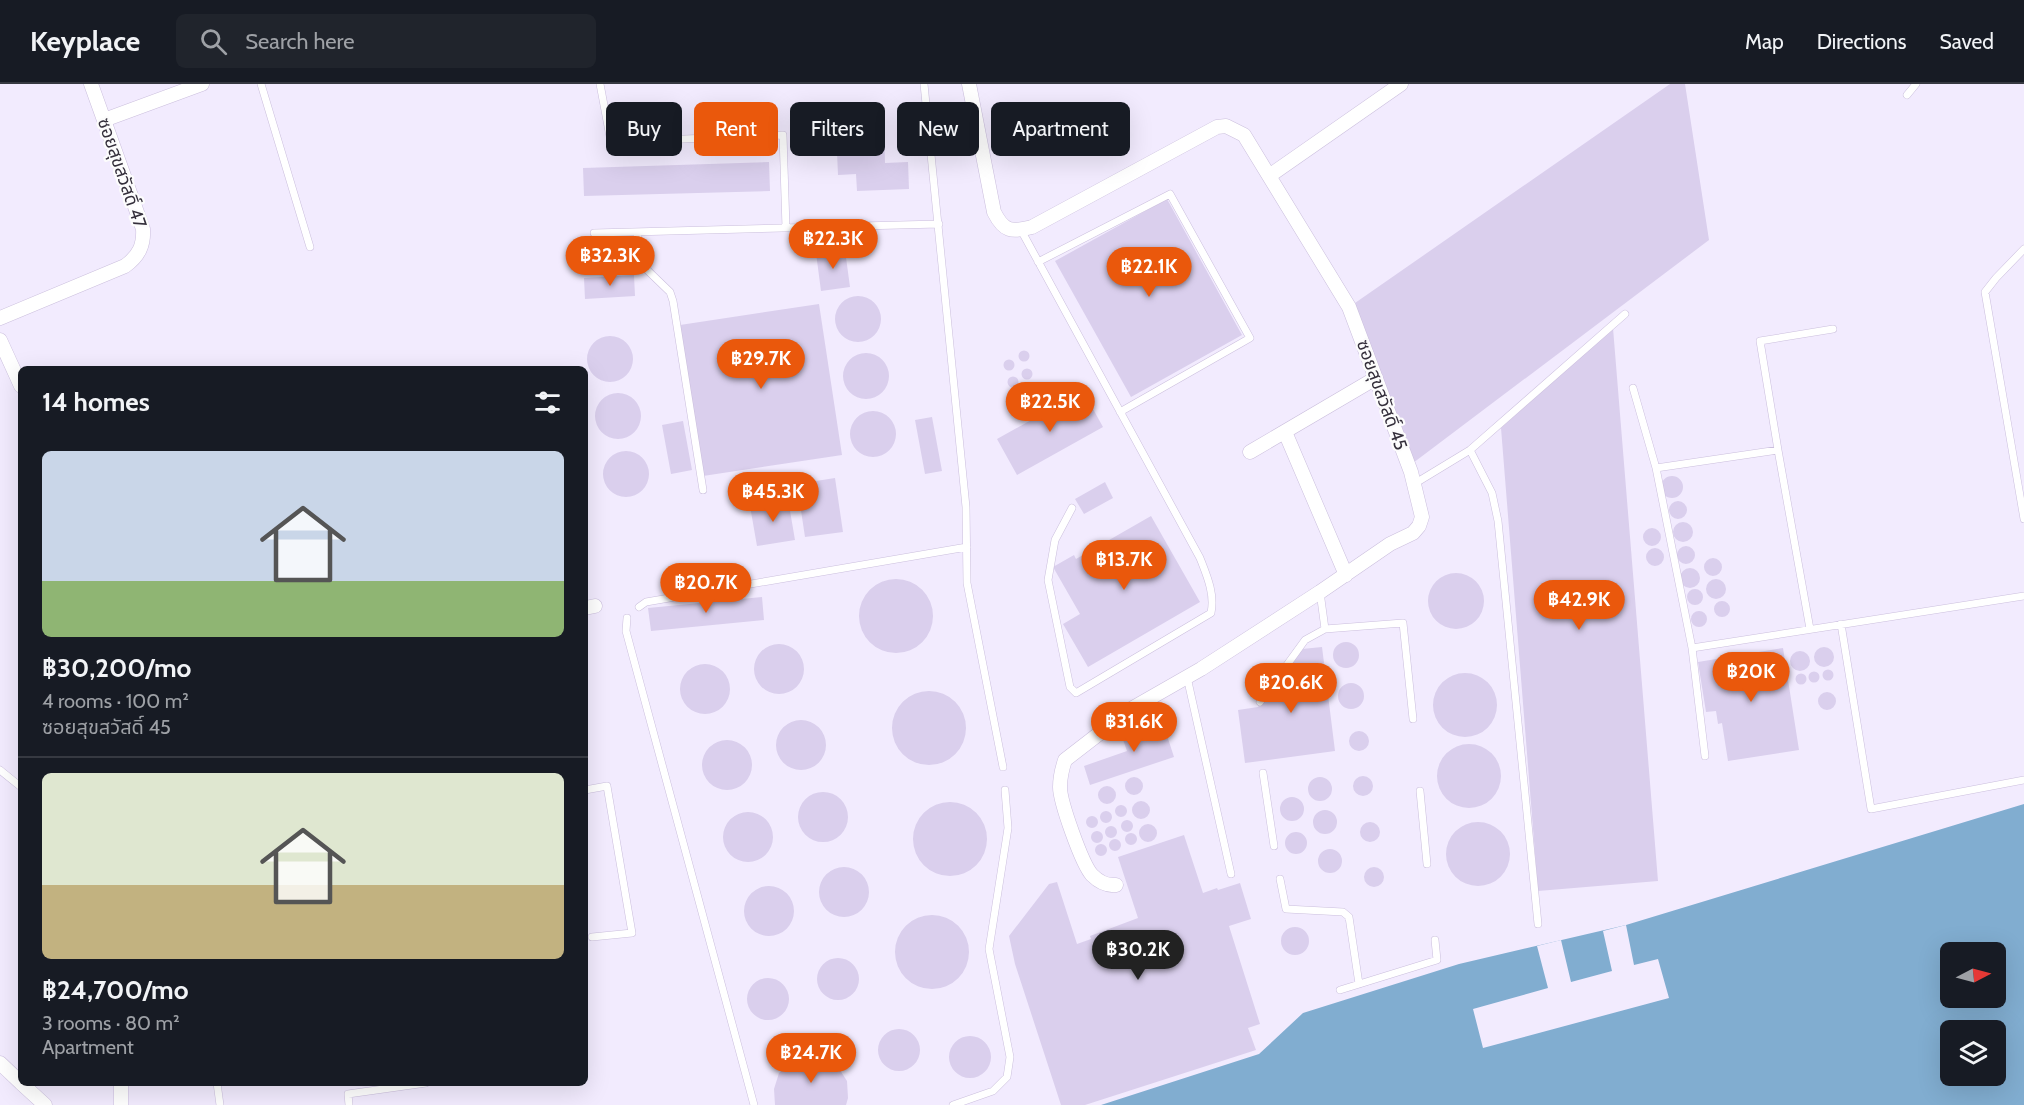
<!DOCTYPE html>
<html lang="en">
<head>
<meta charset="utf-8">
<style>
  :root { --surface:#171b24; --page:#20242c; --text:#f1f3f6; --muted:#9ea1a6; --line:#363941; --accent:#ea580c }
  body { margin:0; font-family:Cabin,"Noto Sans Thai",sans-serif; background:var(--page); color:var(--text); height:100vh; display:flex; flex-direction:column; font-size:22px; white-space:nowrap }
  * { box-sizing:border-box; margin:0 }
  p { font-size:20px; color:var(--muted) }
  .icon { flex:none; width:33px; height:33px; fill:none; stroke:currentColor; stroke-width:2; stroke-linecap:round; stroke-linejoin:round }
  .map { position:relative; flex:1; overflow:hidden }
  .drawer { position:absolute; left:18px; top:282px; width:570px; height:720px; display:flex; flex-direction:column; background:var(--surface); border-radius:9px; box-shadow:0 6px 24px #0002 }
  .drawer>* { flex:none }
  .banner { position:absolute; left:606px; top:18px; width:570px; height:54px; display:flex; gap:12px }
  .needle { width:39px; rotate:84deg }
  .buttons { position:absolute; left:1940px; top:858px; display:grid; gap:12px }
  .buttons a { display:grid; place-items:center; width:66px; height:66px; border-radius:9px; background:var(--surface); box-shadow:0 6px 24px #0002; font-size:30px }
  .price { position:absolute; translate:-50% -51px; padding:0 14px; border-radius:21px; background:var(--accent); color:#fff; font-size:20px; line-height:39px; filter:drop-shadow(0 2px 3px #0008) }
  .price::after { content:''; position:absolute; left:50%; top:36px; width:18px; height:14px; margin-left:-9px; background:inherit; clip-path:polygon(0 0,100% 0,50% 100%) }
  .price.selected { background:#222; color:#fff }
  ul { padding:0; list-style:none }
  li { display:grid; align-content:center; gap:12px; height:318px; padding:0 24px }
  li+li { border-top:2px solid var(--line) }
  li span { display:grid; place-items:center; height:186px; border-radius:9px; color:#555 }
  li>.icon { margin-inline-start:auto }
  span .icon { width:108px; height:108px; fill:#fffc; stroke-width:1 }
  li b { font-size:26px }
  h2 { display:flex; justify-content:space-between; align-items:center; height:72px; padding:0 24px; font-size:26px }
  .tag { padding:0 21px; border-radius:9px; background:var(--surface); box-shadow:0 6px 24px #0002; font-size:21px; line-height:54px }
  .tag.selected { background:var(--accent); color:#fff }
  header { display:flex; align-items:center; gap:36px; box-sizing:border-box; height:84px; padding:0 30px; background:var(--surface); border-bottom:2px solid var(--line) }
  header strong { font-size:28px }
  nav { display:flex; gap:33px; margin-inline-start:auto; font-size:21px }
  .search { width:420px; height:54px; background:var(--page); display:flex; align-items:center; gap:15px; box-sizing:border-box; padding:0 21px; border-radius:9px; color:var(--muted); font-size:22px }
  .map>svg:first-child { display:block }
  .water { fill:#81add0; fill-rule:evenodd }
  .pier { fill:#f2ebfe }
  .building { fill:#dacfed }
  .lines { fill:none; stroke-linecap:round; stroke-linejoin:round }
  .service-casing { stroke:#cbbfdd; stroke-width:8 }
  .minor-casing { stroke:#cbbfdd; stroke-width:15 }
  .service { stroke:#fff; stroke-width:7 }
  .minor { stroke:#fff; stroke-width:14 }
  .labels { text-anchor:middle; stroke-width:4.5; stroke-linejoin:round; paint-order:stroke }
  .street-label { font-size:18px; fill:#342f3b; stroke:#fcfcfc }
</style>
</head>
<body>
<header>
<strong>Keyplace</strong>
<div class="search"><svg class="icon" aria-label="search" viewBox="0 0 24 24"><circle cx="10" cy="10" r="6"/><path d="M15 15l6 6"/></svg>Search here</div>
<nav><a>Map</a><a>Directions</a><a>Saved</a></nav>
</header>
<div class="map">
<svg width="2024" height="1021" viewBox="0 0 2024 1021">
  <rect width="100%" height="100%" fill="#f2ebfe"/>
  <path class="water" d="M2024 720V1021H1101L1259 970 1303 929 1459 880 1626 841ZM1950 868H1995V914H1950ZM1950 946H1995V992H1950Z"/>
  <path class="pier" d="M1626 841 1634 881 1658 875 1669 914 1483 964 1473 925 1548 904 1537 862 1561 856 1571 898 1612 887 1603 847Z"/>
  <path class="building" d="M1670 0H1685L1709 156 1413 379 1355 219Z
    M884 43 885 79 908 78 909 105 857 107 856 90 838 91 836 45Z
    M769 78 770 107 584 112 583 84Z
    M1167 115 1242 251 1131 313 1055 177Z
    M845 166 850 203 821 207 816 169Z
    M634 191 635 212 585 215 584 194Z
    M835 235a23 23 0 1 1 46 0a23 23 0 1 1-46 0Z
    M819 220 842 371 703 392 680 241Z
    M1613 244 1658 797 1538 807 1501 344Z
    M587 275a23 23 0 1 1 46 0a23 23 0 1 1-46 0Z
    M1018.5 272a5.5 5.5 0 1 1 11 0a5.5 5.5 0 1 1-11 0Z
    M843 292a23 23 0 1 1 46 0a23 23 0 1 1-46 0Z
    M1003.5 281a5.5 5.5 0 1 1 11 0a5.5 5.5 0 1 1-11 0Z
    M1021.5 290a5.5 5.5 0 1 1 11 0a5.5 5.5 0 1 1-11 0Z
    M1007.5 298a5.5 5.5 0 1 1 11 0a5.5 5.5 0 1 1-11 0Z
    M1024.5 307a5.5 5.5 0 1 1 11 0a5.5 5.5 0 1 1-11 0Z
    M1083 307 1103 343 1017 391 997 355Z
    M595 332a23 23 0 1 1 46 0a23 23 0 1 1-46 0Z
    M1009.5 315a5.5 5.5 0 1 1 11 0a5.5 5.5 0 1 1-11 0Z
    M850 350a23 23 0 1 1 46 0a23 23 0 1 1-46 0Z
    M932 333 942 387 925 390 915 336Z
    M683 337 692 386 671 390 662 341Z
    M603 390a23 23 0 1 1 46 0a23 23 0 1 1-46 0Z
    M1661 403a11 11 0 1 1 22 0a11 11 0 1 1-22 0Z
    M835 394 843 448 805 453 797 400Z
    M1105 398 1113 414 1084 430 1075 415Z
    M788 415 795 456 757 462 750 422Z
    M1669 426a9 9 0 1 1 18 0a9 9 0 1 1-18 0Z
    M1151 432 1200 518 1088 583 1063 540 1080 530 1053 483 1074 471 1076 475Z
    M1673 448a10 10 0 1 1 20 0a10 10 0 1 1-20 0Z
    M1643 453a9 9 0 1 1 18 0a9 9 0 1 1-18 0Z
    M1677 471a9 9 0 1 1 18 0a9 9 0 1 1-18 0Z
    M1646 473a9 9 0 1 1 18 0a9 9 0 1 1-18 0Z
    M1704 483a9 9 0 1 1 18 0a9 9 0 1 1-18 0Z
    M1680 494a10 10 0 1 1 20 0a10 10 0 1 1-20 0Z
    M1428 517a28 28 0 1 1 56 0a28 28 0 1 1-56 0Z
    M859 532a37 37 0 1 1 74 0a37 37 0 1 1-74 0Z
    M1706 505a10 10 0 1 1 20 0a10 10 0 1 1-20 0Z
    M1687 513a8 8 0 1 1 16 0a8 8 0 1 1-16 0Z
    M762 513 764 536 651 547 648 524Z
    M1714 525a8 8 0 1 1 16 0a8 8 0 1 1-16 0Z
    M1691 535a8 8 0 1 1 16 0a8 8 0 1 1-16 0Z
    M1333 571a13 13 0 1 1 26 0a13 13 0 1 1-26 0Z
    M754 585a25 25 0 1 1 50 0a25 25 0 1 1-50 0Z
    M1322 563 1335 667 1245 679 1238 626 1258 623 1302 565Z
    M1814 573a10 10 0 1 1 20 0a10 10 0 1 1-20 0Z
    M1783 564 1799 666 1728 677 1722 639 1718 640 1716 627 1706 628 1698 578Z
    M1790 577a10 10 0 1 1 20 0a10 10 0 1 1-20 0Z
    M680 605a25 25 0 1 1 50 0a25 25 0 1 1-50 0Z
    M1822.5 591a5.5 5.5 0 1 1 11 0a5.5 5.5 0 1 1-11 0Z
    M1808.5 593a5.5 5.5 0 1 1 11 0a5.5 5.5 0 1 1-11 0Z
    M1433 621a32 32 0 1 1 64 0a32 32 0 1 1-64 0Z
    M1795.5 595a5.5 5.5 0 1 1 11 0a5.5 5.5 0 1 1-11 0Z
    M1338 612a13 13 0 1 1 26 0a13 13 0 1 1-26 0Z
    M892 644a37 37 0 1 1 74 0a37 37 0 1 1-74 0Z
    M1818 617a9 9 0 1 1 18 0a9 9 0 1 1-18 0Z
    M1162 636 1174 673 1090 701 1084 682 1127 667 1121 650Z
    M776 661a25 25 0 1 1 50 0a25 25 0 1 1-50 0Z
    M1349 657a10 10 0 1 1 20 0a10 10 0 1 1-20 0Z
    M702 681a25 25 0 1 1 50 0a25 25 0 1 1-50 0Z
    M1437 692a32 32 0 1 1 64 0a32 32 0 1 1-64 0Z
    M1353 702a10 10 0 1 1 20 0a10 10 0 1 1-20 0Z
    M1125 702a9 9 0 1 1 18 0a9 9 0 1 1-18 0Z
    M1308 705a12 12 0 1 1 24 0a12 12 0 1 1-24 0Z
    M1098 711a9 9 0 1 1 18 0a9 9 0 1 1-18 0Z
    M798 733a25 25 0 1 1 50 0a25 25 0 1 1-50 0Z
    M1280 725a12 12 0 1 1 24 0a12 12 0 1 1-24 0Z
    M1132 726a9 9 0 1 1 18 0a9 9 0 1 1-18 0Z
    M913 755a37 37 0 1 1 74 0a37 37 0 1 1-74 0Z
    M1115 727a6 6 0 1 1 12 0a6 6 0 1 1-12 0Z
    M1313 738a12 12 0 1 1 24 0a12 12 0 1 1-24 0Z
    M1100 733a6 6 0 1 1 12 0a6 6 0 1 1-12 0Z
    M723 753a25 25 0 1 1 50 0a25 25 0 1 1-50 0Z
    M1086 738a6 6 0 1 1 12 0a6 6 0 1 1-12 0Z
    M1121 742a6 6 0 1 1 12 0a6 6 0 1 1-12 0Z
    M1446 770a32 32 0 1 1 64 0a32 32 0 1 1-64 0Z
    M1360 748a10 10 0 1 1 20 0a10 10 0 1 1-20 0Z
    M1139 749a9 9 0 1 1 18 0a9 9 0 1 1-18 0Z
    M1105 748a6 6 0 1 1 12 0a6 6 0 1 1-12 0Z
    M1091 753a6 6 0 1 1 12 0a6 6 0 1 1-12 0Z
    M1285 759a11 11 0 1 1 22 0a11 11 0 1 1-22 0Z
    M1125 755a6 6 0 1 1 12 0a6 6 0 1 1-12 0Z
    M1184 751 1203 809 1217 804 1218 806 1240 799 1251 835 1229 842 1260 940 1248 944 1256 966 1085 1021H1061L1015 880 1009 852 1049 800 1057 798 1077 860 1091 855 1090 852 1138 834 1118 773Z
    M1109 761a6 6 0 1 1 12 0a6 6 0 1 1-12 0Z
    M1095 766a6 6 0 1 1 12 0a6 6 0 1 1-12 0Z
    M1318 777a12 12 0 1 1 24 0a12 12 0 1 1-24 0Z
    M1364 793a10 10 0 1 1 20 0a10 10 0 1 1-20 0Z
    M819 808a25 25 0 1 1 50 0a25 25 0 1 1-50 0Z
    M744 827a25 25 0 1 1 50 0a25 25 0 1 1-50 0Z
    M895 868a37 37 0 1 1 74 0a37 37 0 1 1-74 0Z
    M1281 857a14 14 0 1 1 28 0a14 14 0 1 1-28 0Z
    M817 895a21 21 0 1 1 42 0a21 21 0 1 1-42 0Z
    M747 915a21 21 0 1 1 42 0a21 21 0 1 1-42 0Z
    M878 966a21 21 0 1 1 42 0a21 21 0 1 1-42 0Z
    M949 973a21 21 0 1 1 42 0a21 21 0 1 1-42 0Z
    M807 972 824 974 838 983 847 997 848 1014 846 1021H775L774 1005 779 989 791 978Z"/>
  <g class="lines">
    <defs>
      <path id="service" d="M261 0 310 163
        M600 0 611 58 783 51 786 144
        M924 0 966 423 967 499 1003 683
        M1907 11 1916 0
        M1021 146 1200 474C1207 492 1215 510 1211 529L1076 609 1070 603 1048 496 1055 456 1072 424
        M637 148 642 181 670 208 673 217 703 406
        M594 149 939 140
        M2024 165 1996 194 1985 208 2024 435
        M1038 178 1170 110 1250 254 1120 328
        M1633 304 1656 384
        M1470 366 1492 409 1498 437 1538 840
        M1778 366 1760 257 1833 245
        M1414 400 1470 366 1625 230
        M1320 508 1325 545 1403 539 1413 635
        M639 523 646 518 967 463
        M627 534 626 547 754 1021
        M1841 540 1871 725 2024 696
        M1692 564 1656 384 1778 366 1810 545
        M1187 593 1231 790
        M1260 618 1305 556 1325 545
        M1705 672 1692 564 2024 512
        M0 686 21 703
        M1263 689 1274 762
        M585 706 607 702 632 849 592 853
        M1420 707 1427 780
        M1280 795 1286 825 1343 828 1349 833 1359 900
        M1340 906 1437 876 1435 856
        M217 999 220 1021
        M349 1021 348 1010 426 999
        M953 1021 993 1007 1007 993 1010 973 989 865 1008 744 1005 706"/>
      <path id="minor" d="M969 0 994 128C1004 148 1011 148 1032 143L1217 43 1226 42 1244 51 1349 223 1411 388 1422 433 1419 442 1413 449 1390 460 1320 508 1201 585 1131 625 1065 676C1062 685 1060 693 1060 703 1060 718 1082 780 1092 791 1099 798 1106 802 1116 801
        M104 36 202 0
        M1269 92 1401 0
        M0 234 125 182C139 172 144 161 143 145L91 0
        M0 256 21 302
        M1285 348 1346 491
        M1250 368 1376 294
        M585 524 595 522
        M0 979 21 999
        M21 999 45 1021
        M121 999V1021"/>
    </defs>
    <use href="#service" class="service-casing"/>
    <use href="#minor" class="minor-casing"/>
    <use href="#service" class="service"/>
    <use href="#minor" class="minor"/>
  </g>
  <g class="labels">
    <g class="street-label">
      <text transform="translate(122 89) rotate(71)" y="6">ซอยสุขสวัสดิ์ 47</text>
      <text transform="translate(1382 311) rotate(70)" y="6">ซอยสุขสวัสดิ์ 45</text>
    </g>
  </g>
</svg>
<div class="buttons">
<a><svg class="needle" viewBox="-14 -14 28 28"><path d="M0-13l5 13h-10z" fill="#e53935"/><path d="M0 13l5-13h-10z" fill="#9ea1a6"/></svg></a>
<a><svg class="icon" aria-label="layers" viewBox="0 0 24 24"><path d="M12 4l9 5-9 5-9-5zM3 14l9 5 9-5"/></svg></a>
</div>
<b class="price" style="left:833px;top:186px">฿22.3K</b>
<b class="price" style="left:610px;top:203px">฿32.3K</b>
<b class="price" style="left:1149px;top:214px">฿22.1K</b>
<b class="price" style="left:761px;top:306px">฿29.7K</b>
<b class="price" style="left:1050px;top:349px">฿22.5K</b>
<b class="price" style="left:773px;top:439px">฿45.3K</b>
<b class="price" style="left:1124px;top:507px">฿13.7K</b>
<b class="price" style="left:706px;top:530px">฿20.7K</b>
<b class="price" style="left:1579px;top:547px">฿42.9K</b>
<b class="price" style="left:1751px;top:619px">฿20K</b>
<b class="price" style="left:1291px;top:630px">฿20.6K</b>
<b class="price" style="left:1134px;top:669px">฿31.6K</b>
<b class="price selected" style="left:1138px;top:897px">฿30.2K</b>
<b class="price" style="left:811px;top:1000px">฿24.7K</b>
<div class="banner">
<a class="tag">Buy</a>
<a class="tag selected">Rent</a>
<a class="tag">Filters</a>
<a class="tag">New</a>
<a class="tag">Apartment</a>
</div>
<section class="drawer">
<h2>14 homes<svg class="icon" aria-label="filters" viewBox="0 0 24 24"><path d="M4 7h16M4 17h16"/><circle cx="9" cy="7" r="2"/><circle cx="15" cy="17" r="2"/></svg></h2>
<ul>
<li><span style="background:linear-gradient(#c9d6e8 70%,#8fb573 0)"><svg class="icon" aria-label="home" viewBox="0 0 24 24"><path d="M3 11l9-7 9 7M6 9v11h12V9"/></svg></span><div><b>฿30,200/mo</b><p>4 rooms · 100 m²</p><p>ซอยสุขสวัสดิ์ 45</p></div></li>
<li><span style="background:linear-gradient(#dfe7d0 60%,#c2b280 0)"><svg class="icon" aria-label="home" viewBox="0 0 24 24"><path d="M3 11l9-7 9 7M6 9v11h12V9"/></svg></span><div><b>฿24,700/mo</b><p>3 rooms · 80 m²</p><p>Apartment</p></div></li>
</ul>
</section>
</div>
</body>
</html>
